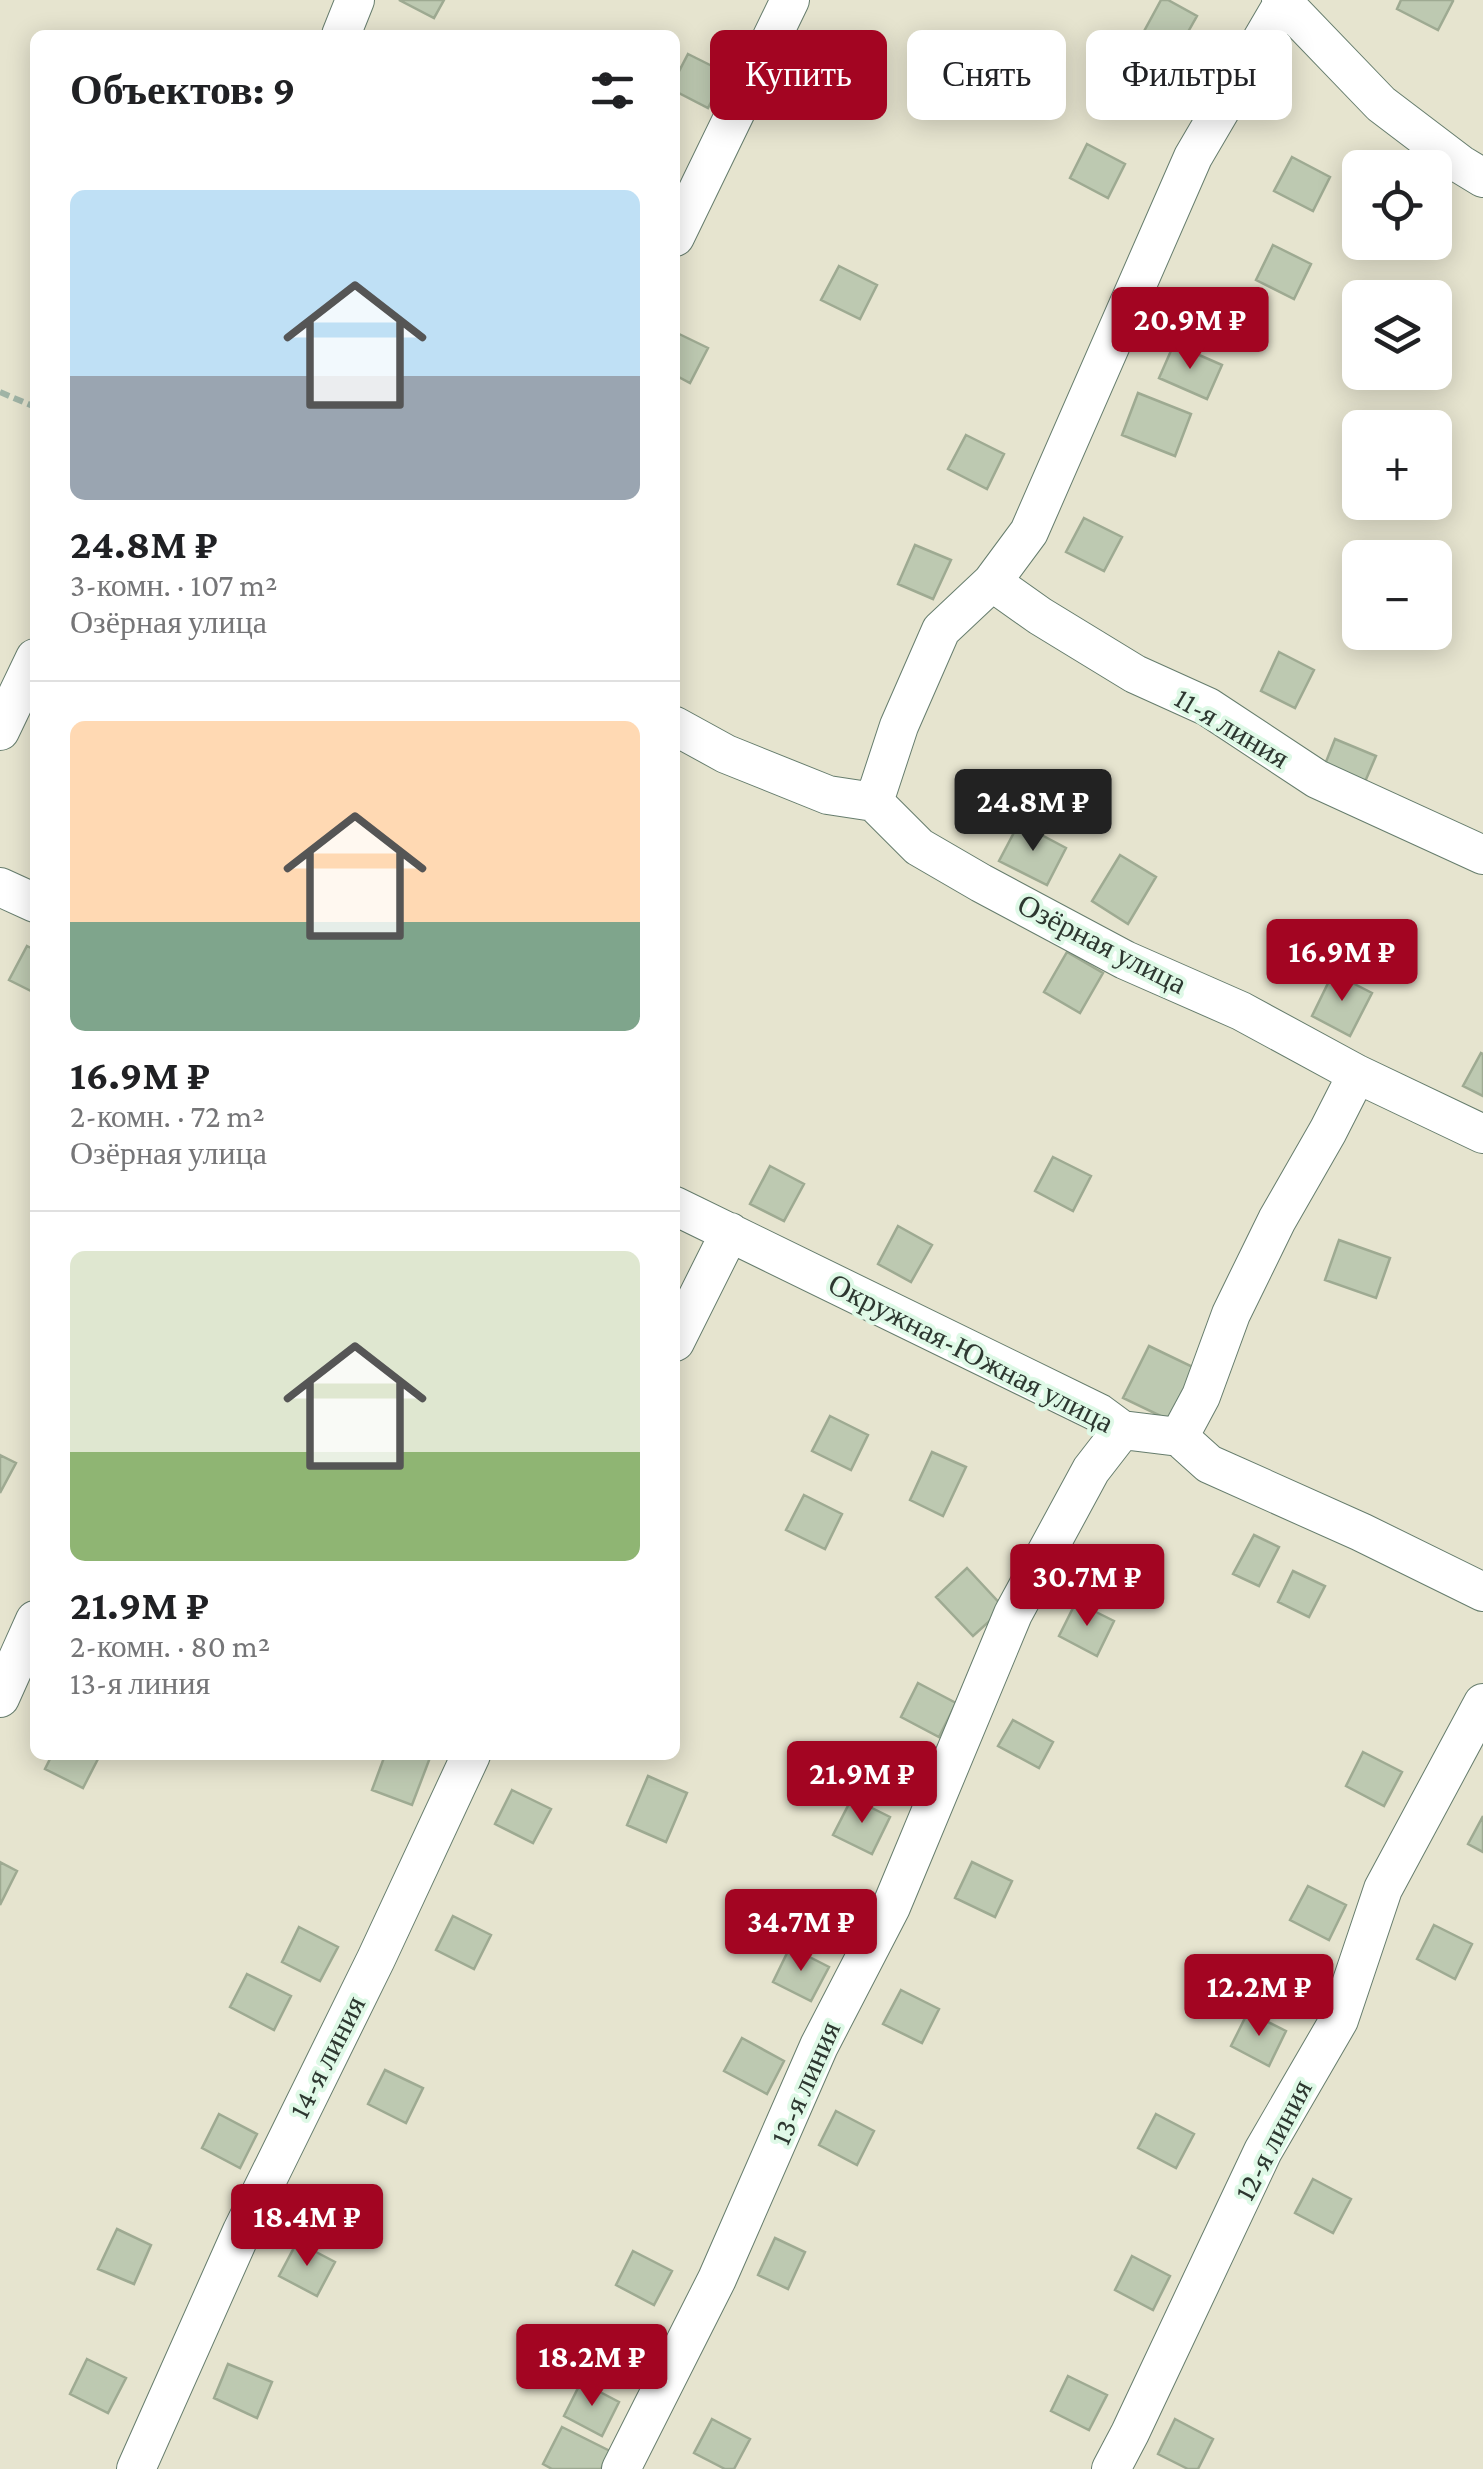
<!DOCTYPE html>
<html lang="ru">
<head>
<meta charset="utf-8">
<style>
  :root { --surface:#fff; --page:#f2f2f2; --text:#202124; --muted:#757577; --line:#e0e0e0; --accent:#a30522 }
  body { margin:0; font-family:"Crimson Pro",serif; background:var(--page); color:var(--text); height:100vh; display:flex; flex-direction:column; font-size:38px; white-space:nowrap }
  * { box-sizing:border-box; margin:0 }
  p { font-size:32px; color:var(--muted) }
  .icon { flex:none; width:55px; height:55px; fill:none; stroke:currentColor; stroke-width:2; stroke-linecap:round; stroke-linejoin:round }
  .map { position:relative; flex:1; overflow:hidden }
  .sheet { position:absolute; left:30px; top:30px; width:650px; height:1730px; display:flex; flex-direction:column; background:var(--surface); border-radius:15px; box-shadow:0 5px 25px #0003 }
  .sheet>* { flex:none }
  .top-card { position:absolute; left:710px; top:30px; width:622px; height:90px; display:flex; gap:20px }
  .buttons { position:absolute; left:1342px; top:150px; display:grid; gap:20px }
  .buttons a { display:grid; place-items:center; width:110px; height:110px; border-radius:15px; background:var(--surface); box-shadow:0 5px 25px #0003; font-size:50px }
  .price { position:absolute; translate:-50% -85px; padding:0 22px; border-radius:10px; background:var(--accent); color:#fff; font-size:32px; line-height:65px; filter:drop-shadow(0 2px 5px #0008) }
  .price::after { content:''; position:absolute; left:50%; top:60px; width:30px; height:22px; margin-left:-15px; background:inherit; clip-path:polygon(0 0,100% 0,50% 100%) }
  .price.on { background:#222; color:#fff }
  ul { padding:0; list-style:none }
  li { display:grid; align-content:center; gap:20px; height:530px; padding:0 40px }
  li+li { border-top:2px solid var(--line) }
  li span { display:grid; place-items:center; height:310px; border-radius:15px; color:#555 }
  li>.icon { margin-inline-start:auto }
  span .icon { width:180px; height:180px; fill:#fffc; stroke-width:1 }
  li b { font-size:42px }
  h2 { display:flex; justify-content:space-between; align-items:center; height:120px; padding:0 40px; font-size:42px }
  .tag { padding:0 35px; border-radius:15px; background:var(--surface); box-shadow:0 5px 25px #0003; font-size:35px; line-height:90px }
  .tag.on { background:var(--accent); color:#fff }
  .map>svg:first-child { display:block }
  .green { fill:#e6e4cf; fill-rule:evenodd }
  .building { fill:#bdc9b1; stroke:#9eaa92; stroke-width:2.5 }
  .lines { fill:none; stroke-linecap:round; stroke-linejoin:round }
  .street-casing { stroke:#667d6d; stroke-width:40 }
  .path { stroke:#a0b4a6; stroke-width:6; stroke-dasharray:10 5; stroke-linecap:butt }
  .street { stroke:#fff; stroke-width:38 }
  .labels { text-anchor:middle; stroke-width:8; stroke-linejoin:round; paint-order:stroke }
  .street-label { font-size:30px; fill:#2d3730; stroke:#dff9e7 }
</style>
</head>
<body>
<div class="map">
<svg width="1483" height="2469" viewBox="0 0 1483 2469">
  <rect width="100%" height="100%" fill="#dff9e7"/>
  <path class="green" d="M0 0H1483V2469H0ZM35 35H675V1755H35ZM1360 168H1435V242H1360ZM1360 298H1435V372H1360ZM1360 428H1435V502H1360ZM1360 558H1435V632H1360Z"/>
  <path class="building" d="M399 0H444L434 18Z
    M1161 0H1168L1197 16 1176 53 1142 35Z
    M1401 0H1452L1453 1 1438 30 1397 9Z
    M688 54 726 73 708 108 675 91V79Z
    M797 62 831 79 812 118 778 100Z
    M1087 144 1125 164 1108 198 1070 178Z
    M1292 157 1330 177 1313 211 1274 191Z
    M1273 245 1311 264 1294 299 1256 280Z
    M839 266 877 285 860 319 821 300Z
    M675 332 708 348 690 383 675 375Z
    M1174 344 1222 365 1207 399 1159 378Z
    M1138 393 1191 414 1175 456 1122 435Z
    M966 435 1004 454 987 489 948 469Z
    M1084 518 1122 537 1104 571 1066 552Z
    M915 545 951 560 933 599 898 584Z
    M1279 652 1314 670 1295 708 1261 691Z
    M1335 739 1376 756 1364 784 1324 767Z
    M1019 823 1066 848 1047 885 999 861Z
    M1120 855 1156 877 1128 924 1092 901Z
    M27 946 35 950V993L9 980Z
    M1067 952 1103 973 1080 1013 1044 992Z
    M1333 973 1372 993 1350 1036 1312 1016Z
    M1481 1053 1483 1054V1096L1463 1086Z
    M1053 1157 1091 1176 1073 1211 1035 1191Z
    M770 1166 804 1184 784 1221 750 1204Z
    M898 1226 932 1245 911 1282 878 1264Z
    M1339 1240 1390 1258 1376 1298 1325 1280Z
    M1149 1346 1195 1368 1169 1420 1123 1398Z
    M830 1416 868 1435 851 1470 812 1451Z
    M932 1452 966 1467 943 1516 910 1500Z
    M0 1455 16 1463 0 1493Z
    M804 1495 842 1514 825 1549 786 1530Z
    M1254 1535 1279 1547 1259 1586 1233 1574Z
    M967 1568 1004 1608 973 1636 936 1597Z
    M1293 1571 1325 1586 1309 1617 1278 1602Z
    M1076 1602 1114 1621 1097 1656 1059 1636Z
    M918 1683 956 1703 939 1737 901 1717Z
    M1013 1720 1053 1742 1039 1768 998 1746Z
    M1363 1752 1402 1772 1384 1806 1346 1786Z
    M52 1755H100L83 1788 45 1769Z
    M385 1755H431L412 1805 372 1790Z
    M648 1776 687 1793 666 1842 627 1825Z
    M512 1790 551 1809 533 1843 495 1824Z
    M852 1798 890 1817 872 1854 833 1835Z
    M1483 1816V1852L1468 1844Z
    M0 1862 17 1871 0 1905Z
    M972 1862 1012 1881 995 1917 955 1898Z
    M1308 1886 1346 1905 1329 1940 1290 1920Z
    M453 1916 491 1935 474 1969 436 1950Z
    M1434 1925 1472 1944 1455 1979 1417 1959Z
    M299 1927 338 1947 320 1981 282 1962Z
    M790 1947 829 1967 811 2001 773 1982Z
    M247 1974 291 1996 274 2030 230 2007Z
    M901 1990 939 2009 922 2043 883 2024Z
    M1248 2012 1286 2031 1269 2066 1231 2046Z
    M742 2038 784 2061 767 2094 724 2071Z
    M385 2070 423 2088 406 2123 368 2104Z
    M836 2111 874 2131 857 2165 819 2145Z
    M219 2114 257 2134 240 2168 202 2148Z
    M1156 2114 1194 2134 1176 2168 1138 2148Z
    M1313 2179 1351 2199 1333 2233 1295 2213Z
    M117 2229 151 2245 134 2284 98 2269Z
    M775 2238 805 2252 788 2289 758 2275Z
    M297 2242 335 2262 317 2296 279 2276Z
    M633 2251 672 2271 654 2305 616 2285Z
    M1132 2256 1170 2276 1153 2310 1115 2290Z
    M87 2359 126 2378 108 2413 70 2394Z
    M228 2364 272 2382 257 2418 214 2398Z
    M1068 2376 1107 2395 1089 2430 1051 2411Z
    M581 2382 619 2402 602 2436 564 2416Z
    M712 2419 750 2439 734 2469H725L694 2453Z
    M1175 2419 1213 2439 1198 2469H1188L1158 2454Z
    M562 2427 610 2451 601 2469H552L543 2464Z"/>
  <g class="lines">
    <defs>
      <path id="street" d="M1281 0 1381 104 1460 164 1483 178
        M341 35 355 0
        M675 237 790 0
        M992 582 1040 616 1135 674 1208 707 1317 779 1483 855
        M675 726 726 754 828 795 874 802 919 847 981 883 1125 960 1241 1011 1357 1074 1483 1134
        M0 731 35 658
        M874 802 899 726 941 630 992 582 1029 532 1193 157 1285 0
        M0 887 35 903
        M675 1206 1099 1413 1122 1430 1179 1437 1209 1464 1361 1532 1483 1592
        M675 1342 730 1232
        M1179 1437 1201 1396 1231 1314 1277 1220 1328 1131 1357 1074
        M0 1698 35 1620
        M136 2469 242 2231 376 1959 471 1755
        M621 2469 717 2279 819 2046 891 1907 1013 1614 1091 1470 1122 1430
        M1111 2469 1130 2433 1263 2151 1339 2020 1383 1889 1483 1703"/>
    </defs>
    <use href="#street" class="street-casing"/>
    <path class="path" d="M0 392 35 407"/>
    <use href="#street" class="street"/>
  </g>
  <g class="labels">
    <g class="street-label">
      <text transform="translate(1232 728) rotate(31)" y="10">11-я линия</text>
      <text transform="translate(1102 944) rotate(27)" y="10">Озёрная улица</text>
      <text transform="translate(971 1353) rotate(27)" y="10">Окружная-Южная улица</text>
      <text transform="translate(327 2057) rotate(-63)" y="10">14-я линия</text>
      <text transform="translate(805 2083) rotate(-66)" y="10">13-я линия</text>
      <text transform="translate(1273 2140) rotate(-62)" y="10">12-я линия</text>
    </g>
  </g>
</svg>
<div class="buttons">
<a><svg class="icon" aria-label="locate" viewBox="0 0 24 24"><circle cx="12" cy="12" r="6"/><path d="M12 2v4M12 18v4M2 12h4M18 12h4"/></svg></a>
<a><svg class="icon" aria-label="layers" viewBox="0 0 24 24"><path d="M12 4l9 5-9 5-9-5zM3 14l9 5 9-5"/></svg></a>
<a>+</a>
<a>−</a>
</div>
<b class="price" style="left:1190px;top:372px">20.9M ₽</b>
<b class="price on" style="left:1033px;top:854px">24.8M ₽</b>
<b class="price" style="left:1342px;top:1004px">16.9M ₽</b>
<b class="price" style="left:1087px;top:1629px">30.7M ₽</b>
<b class="price" style="left:862px;top:1826px">21.9M ₽</b>
<b class="price" style="left:801px;top:1974px">34.7M ₽</b>
<b class="price" style="left:1259px;top:2039px">12.2M ₽</b>
<b class="price" style="left:307px;top:2269px">18.4M ₽</b>
<b class="price" style="left:592px;top:2409px">18.2M ₽</b>
<div class="top-card">
<a class="tag on">Купить</a>
<a class="tag">Снять</a>
<a class="tag">Фильтры</a>
</div>
<section class="sheet">
<h2>Объектов: 9<svg class="icon" aria-label="filters" viewBox="0 0 24 24"><path d="M4 7h16M4 17h16"/><circle cx="9" cy="7" r="2"/><circle cx="15" cy="17" r="2"/></svg></h2>
<ul>
<li><span style="background:linear-gradient(#bfe0f5 60%,#9aa5b1 0)"><svg class="icon" aria-label="home" viewBox="0 0 24 24"><path d="M3 11l9-7 9 7M6 9v11h12V9"/></svg></span><div><b>24.8M ₽</b><p>3-комн. · 107 m²</p><p>Озёрная улица</p></div></li>
<li><span style="background:linear-gradient(#ffd9b3 65%,#7fa58c 0)"><svg class="icon" aria-label="home" viewBox="0 0 24 24"><path d="M3 11l9-7 9 7M6 9v11h12V9"/></svg></span><div><b>16.9M ₽</b><p>2-комн. · 72 m²</p><p>Озёрная улица</p></div></li>
<li><span style="background:linear-gradient(#dfe7d0 65%,#8fb573 0)"><svg class="icon" aria-label="home" viewBox="0 0 24 24"><path d="M3 11l9-7 9 7M6 9v11h12V9"/></svg></span><div><b>21.9M ₽</b><p>2-комн. · 80 m²</p><p>13-я линия</p></div></li>
</ul>
</section>
</div>
</body>
</html>
